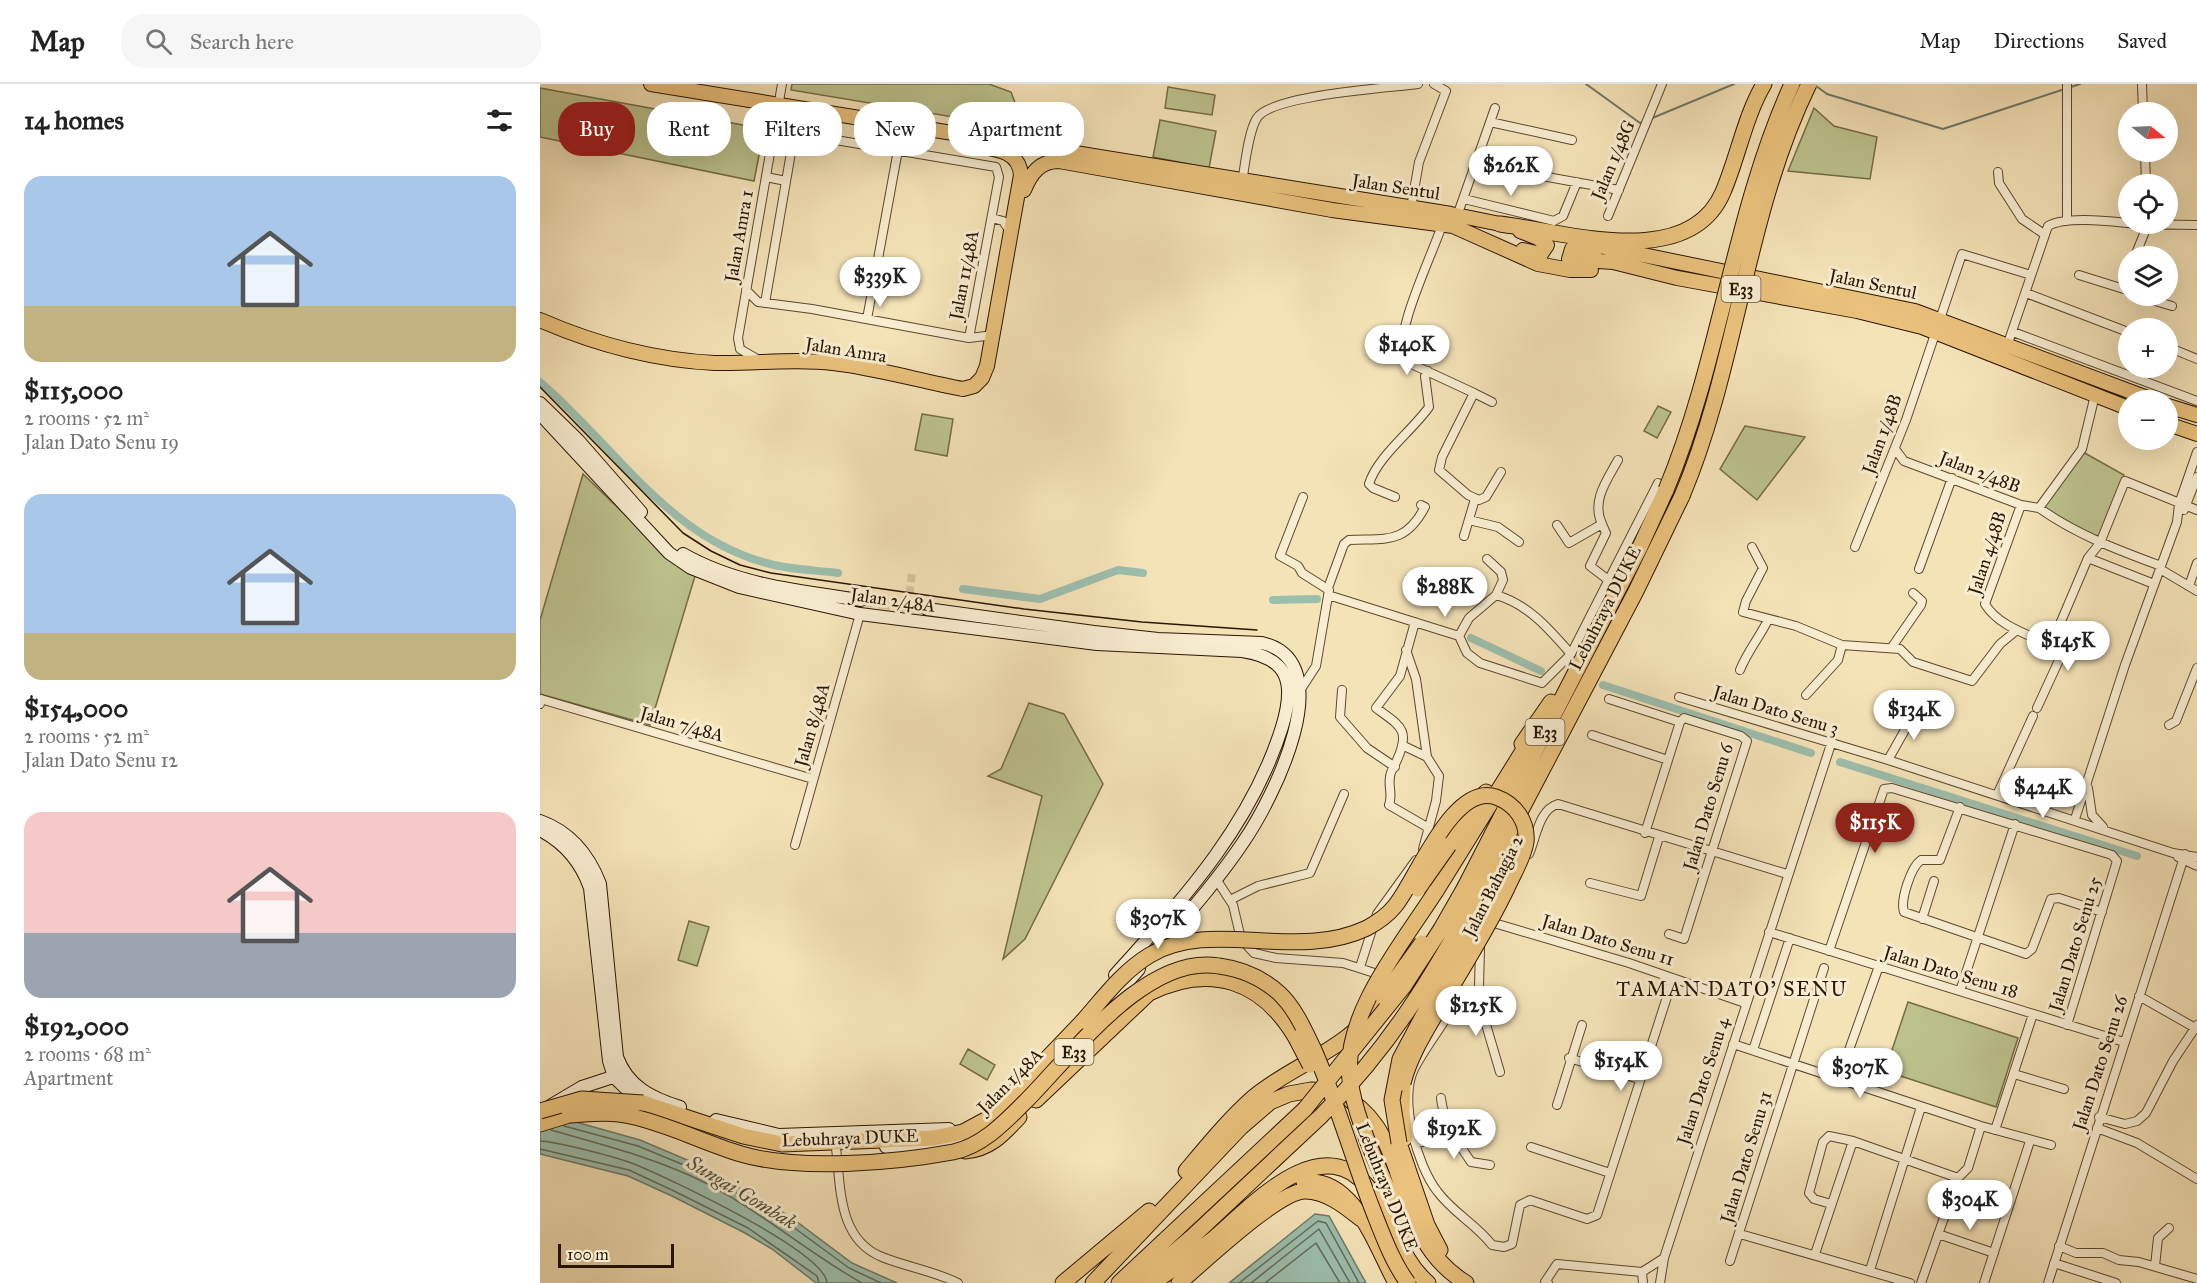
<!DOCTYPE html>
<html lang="en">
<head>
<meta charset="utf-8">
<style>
  :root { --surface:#fff; --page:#f6f6f6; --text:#222; --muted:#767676; --line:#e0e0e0; --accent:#8f2418 }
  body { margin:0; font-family:"IM FELL Great Primer",serif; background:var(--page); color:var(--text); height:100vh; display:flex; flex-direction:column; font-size:22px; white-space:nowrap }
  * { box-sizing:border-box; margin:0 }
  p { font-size:20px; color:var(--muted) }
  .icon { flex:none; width:33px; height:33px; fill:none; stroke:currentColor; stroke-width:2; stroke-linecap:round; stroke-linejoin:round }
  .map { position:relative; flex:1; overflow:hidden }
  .panel { display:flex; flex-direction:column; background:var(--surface); width:540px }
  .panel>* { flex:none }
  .banner { position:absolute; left:18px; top:18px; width:570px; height:54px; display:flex; gap:12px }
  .needle { width:39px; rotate:108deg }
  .fabs { position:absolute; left:1578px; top:18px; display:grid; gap:12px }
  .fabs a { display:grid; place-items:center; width:60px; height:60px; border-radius:50%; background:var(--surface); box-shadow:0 6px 24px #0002; font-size:30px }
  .scale { position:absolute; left:18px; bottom:15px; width:116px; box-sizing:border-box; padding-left:6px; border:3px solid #2a1500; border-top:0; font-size:16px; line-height:21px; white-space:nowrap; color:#2a1500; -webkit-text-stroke:4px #f8edd1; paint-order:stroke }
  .price { position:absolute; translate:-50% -51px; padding:0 14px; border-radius:21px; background:#fff; color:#222; font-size:20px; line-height:39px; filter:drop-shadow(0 2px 3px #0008) }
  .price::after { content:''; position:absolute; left:50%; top:36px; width:18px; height:14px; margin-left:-9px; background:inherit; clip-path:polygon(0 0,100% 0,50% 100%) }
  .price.on { background:var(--accent); color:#fff }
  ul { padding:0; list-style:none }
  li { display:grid; align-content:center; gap:12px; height:318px; padding:0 24px }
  li span { display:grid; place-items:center; height:186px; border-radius:18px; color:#555 }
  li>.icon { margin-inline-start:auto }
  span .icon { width:108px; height:108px; fill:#fffc; stroke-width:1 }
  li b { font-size:26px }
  h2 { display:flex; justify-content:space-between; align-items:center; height:72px; padding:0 24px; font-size:26px }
  .pill { padding:0 21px; border-radius:24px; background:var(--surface); box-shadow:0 6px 24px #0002; font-size:21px; line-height:54px }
  .pill.on { background:var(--accent); color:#fff }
  header { display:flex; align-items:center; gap:36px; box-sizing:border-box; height:84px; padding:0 30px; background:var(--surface); border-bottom:2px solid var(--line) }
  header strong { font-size:28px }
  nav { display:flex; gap:33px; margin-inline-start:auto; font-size:21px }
  .search { width:420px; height:54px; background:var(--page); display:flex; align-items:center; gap:15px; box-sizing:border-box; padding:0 21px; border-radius:24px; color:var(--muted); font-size:22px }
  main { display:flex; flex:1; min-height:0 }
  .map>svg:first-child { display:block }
  .green { fill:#bdc38e; stroke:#746c47; stroke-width:1.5 }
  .water { fill:#9cbead; stroke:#6e7a68; stroke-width:1.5 }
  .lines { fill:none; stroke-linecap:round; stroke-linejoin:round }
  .shore { stroke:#636a56; stroke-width:1.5 }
  .stream { stroke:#6e7a68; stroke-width:2 }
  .canal { stroke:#9cbead; stroke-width:8 }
  .street-tunnel { stroke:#d7c49c; stroke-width:8; stroke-dasharray:8 4; stroke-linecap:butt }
  .secondary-tunnel { stroke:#d7c49c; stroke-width:12; stroke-dasharray:12 6; stroke-linecap:butt }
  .street-casing { stroke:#5d482e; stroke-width:10 }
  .secondary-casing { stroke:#2a1500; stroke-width:14 }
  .primary-casing { stroke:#2a1500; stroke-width:16 }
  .highway-casing { stroke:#2a1500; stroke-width:17 }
  .street { stroke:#f8edd1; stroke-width:8 }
  .secondary { stroke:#f8edd1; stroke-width:12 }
  .primary { stroke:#eac27c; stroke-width:14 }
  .highway { stroke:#eac27c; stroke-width:15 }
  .tram { stroke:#2a1500; stroke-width:1.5 }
  .highway-bridge-casing { stroke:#2a1500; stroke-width:17; stroke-linecap:butt }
  .highway-bridge { stroke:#eac27c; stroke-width:15 }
  .labels { text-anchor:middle; stroke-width:6; stroke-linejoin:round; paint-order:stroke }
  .shield { fill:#f8edd1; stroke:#68563f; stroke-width:1.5 }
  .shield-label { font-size:16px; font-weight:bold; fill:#2a1500 }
  .street-label { font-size:18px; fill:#2a1500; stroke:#f8edd1 }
  .neighbourhood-label { font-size:20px; letter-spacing:1.5px; fill:#2a1500; stroke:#f8edd1 }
  .water-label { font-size:20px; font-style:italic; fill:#52503d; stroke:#f8edd1 }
</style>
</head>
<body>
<header>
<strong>Map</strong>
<div class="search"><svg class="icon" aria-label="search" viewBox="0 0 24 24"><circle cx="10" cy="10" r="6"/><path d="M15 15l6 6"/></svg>Search here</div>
<nav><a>Map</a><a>Directions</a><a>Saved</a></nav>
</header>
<main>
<section class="panel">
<h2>14 homes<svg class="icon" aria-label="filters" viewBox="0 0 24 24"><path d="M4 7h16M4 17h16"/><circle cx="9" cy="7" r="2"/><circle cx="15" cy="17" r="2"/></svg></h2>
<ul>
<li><span style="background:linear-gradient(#a9c7e8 70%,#c2b280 0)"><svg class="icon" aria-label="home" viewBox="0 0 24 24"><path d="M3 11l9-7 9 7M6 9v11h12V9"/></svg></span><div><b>$115,000</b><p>2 rooms · 52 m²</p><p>Jalan Dato Senu 19</p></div></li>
<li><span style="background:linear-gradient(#a9c7e8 75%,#c2b280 0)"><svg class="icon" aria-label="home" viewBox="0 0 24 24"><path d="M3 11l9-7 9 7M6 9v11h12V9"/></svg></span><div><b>$154,000</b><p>2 rooms · 52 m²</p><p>Jalan Dato Senu 12</p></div></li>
<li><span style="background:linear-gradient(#f6c9c9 65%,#9aa5b1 0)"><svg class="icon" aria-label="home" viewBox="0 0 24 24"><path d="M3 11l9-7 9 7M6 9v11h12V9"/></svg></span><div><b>$192,000</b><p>2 rooms · 68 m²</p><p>Apartment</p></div></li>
</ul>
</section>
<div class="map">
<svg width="1657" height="1199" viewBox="0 0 1657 1199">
  <rect width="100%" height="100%" fill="#f5e3b8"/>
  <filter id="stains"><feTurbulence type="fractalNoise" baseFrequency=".00333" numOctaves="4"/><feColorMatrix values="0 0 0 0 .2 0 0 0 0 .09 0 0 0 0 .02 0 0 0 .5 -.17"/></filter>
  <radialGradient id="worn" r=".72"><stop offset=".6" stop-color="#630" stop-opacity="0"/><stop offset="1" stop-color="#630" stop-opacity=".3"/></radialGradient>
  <path class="green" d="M252 0H449L471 8 485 45 251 6Z
    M628 3 675 11 672 31 625 24Z
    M0 4 219 44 223 51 214 97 0 53Z
    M1274 24 1294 42 1337 53 1330 95 1248 87Z
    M620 36 676 47 669 84 613 73Z
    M1118 322 1131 328 1117 354 1104 347Z
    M382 330 413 335 407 372 375 366Z
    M1205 342 1265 353 1217 416 1180 385Z
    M1543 368 1584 391 1560 452 1556 455 1503 424Z
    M43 390 130 474 155 492 110 641 0 610V536Z
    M489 619 524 630 563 700 485 855 463 875 502 712 448 692 461 685Z
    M149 837 169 843 157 882 138 876Z
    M1368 918 1478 954 1456 1023 1345 987Z
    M428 965 455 981 447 996 420 980Z"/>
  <path class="water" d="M0 1028 100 1056 159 1081 249 1132 312 1179 357 1199H276L232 1165 205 1149 132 1112 88 1092 0 1070Z
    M775 1130 789 1132 826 1199H689Z"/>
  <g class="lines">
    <path class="shore" d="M24 1042 98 1062 156 1086 245 1137 309 1184 341 1199
      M11 1046C59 1060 105 1071 151 1092 213 1120 263 1166 322 1199
      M0 1057C19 1058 76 1073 94 1080 126 1093 285 1167 287 1199
      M0 1065 89 1086 134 1107 208 1144 277 1192 279 1199
      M699 1199 778 1137 786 1139 819 1199
      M711 1199 779 1145 810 1199
      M725 1199 776 1159 800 1199"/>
    <path class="stream" d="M1046 0 1100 39 1105 37
      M1276 2 1287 10 1403 45 1540 0
      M1110 35 1194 0"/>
    <path class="canal" d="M0 298C75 362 128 454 230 480 252 486 276 486 298 489
      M423 505 500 515 578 486 603 489
      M733 516 777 515
      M931 554 1001 587
      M1063 601 1271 669
      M1300 678 1597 772"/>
    <path class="street-tunnel" d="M368 522 372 489"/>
    <path class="secondary-tunnel" d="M321 516 387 525"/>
    <defs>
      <path id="street" d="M1527 0V137
        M1602 0 1603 28
        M950 38 1032 56
        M1605 68 1606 100
        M936 80 1079 106
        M1458 88 1459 99 1482 135 1504 150
        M226 93 246 97
        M702 98C705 82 708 48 717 34 731 11 849 4 878 0
        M924 115 1014 137 1023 132 1037 98
        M871 124 879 78 906 7 894 0
        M917 132 955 24
        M1068 132 1122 0
        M452 134 463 137 471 149
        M1592 140 1657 141
        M902 141C894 167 850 256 865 277L934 309 902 373 899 386 928 411 939 416 946 413 961 388
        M1595 172 1608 140
        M1539 191 1587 206
        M206 206 218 218 272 225 429 254 454 251
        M1588 207 1585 202 1588 188
        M1486 209 1588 248
        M1598 212 1632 222
        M225 219 253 57 260 50 456 83 459 93 429 254
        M327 235 358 66
        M1473 248 1657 317
        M1467 262 1508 142C1525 132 1568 137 1588 139
        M1628 263 1657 275
        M219 276 200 265 198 254 242 0
        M934 309 952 318
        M1355 365 1364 377 1481 421 1499 424 1542 365 1555 311
        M855 413 833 404 829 400C837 373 872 347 889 323L885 292 888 287
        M1481 421 1445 520C1460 545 1496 552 1520 566V574L1497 624
        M1499 424C1537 451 1578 466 1621 482
        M1644 426 1657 393
        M929 436 958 443 979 458
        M1062 440 1066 449 1050 482 1067 495
        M1017 441 1029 459 1062 440C1051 417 1067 396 1078 376
        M924 452 935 415
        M1212 463 1223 484 1206 517 1203 528 1256 542 1302 561 1360 565 1373 578 1432 597 1460 560 1477 546
        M1315 463 1366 336 1422 170 1491 191
        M1548 474 1614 500
        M1379 485 1412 394
        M1620 485 1657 507
        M1649 502 1657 479
        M788 504 804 460 809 456C846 454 865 461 885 423L881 421
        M788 511 919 552 927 569 940 579 1002 599 1031 570C1009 545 988 520 956 511
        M875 538 860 592 836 624C860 642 871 645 857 676 855 681 850 688 850 693 848 704 853 710 849 721L887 743
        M919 552 929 534 956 511 963 496 961 488 947 475
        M1511 561 1548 474 1560 459 1585 397 1657 426
        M1352 563 1381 521 1382 517 1373 509
        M866 566 876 595 887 673 899 692 896 717 883 765
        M1031 570 1118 399
        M1200 586C1207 568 1219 554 1228 536
        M755 606 761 605 776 582 789 506 762 489 758 482 740 472 763 413
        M802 606 800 633 827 664 855 683
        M1266 611 1298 576 1302 561
        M1139 613 1348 676 1633 769 1657 773
        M1069 615 1140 638 1144 634 1201 652 1207 657 1144 855 1129 850
        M0 620 1 615 273 695
        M1629 641 1636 637 1657 584
        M1052 651 1128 676
        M864 662 887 673
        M1348 676 1370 637 1369 631 1348 622
        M1548 704 1552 731 1563 743
        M1457 711 1493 632
        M1420 723 1400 776H1381C1371 783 1360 816 1364 828L1486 870 1492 865 1511 815 1519 814 1562 828
        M1535 735 1585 581 1637 438 1639 420 1657 368
        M1105 749 1140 638
        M255 761 320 530
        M989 770C996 754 999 725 1018 720L1247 790
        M1638 773 1657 782
        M676 795 693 821 701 855 714 869 736 874 803 879 844 892
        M1050 799 1101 812 1119 753
        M690 816 718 802 770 789 804 710
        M1382 835 1394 797
        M954 839 1089 879 1205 919
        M1229 848 1584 958
        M1289 867 1344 705 1352 704 1572 771 1577 777 1527 941
        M820 883 837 830 876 776
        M1420 907 1475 740
        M937 910 960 988
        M1599 912 1657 945
        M911 918H930L934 915 939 903 940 864
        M915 919C903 942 886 962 874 985 859 1017 877 1081 897 1107 913 1129 936 1140 952 1161L964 1163 972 1160 980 1121 990 1116 1047 1135 1057 1131 1133 894
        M1193 960 1441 1042 1511 1061
        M1213 966 1250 854
        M1029 974 1099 995
        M1474 990 1524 1005
        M1299 994 1339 882
        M901 1014C902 1029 909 1039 913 1054
        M1017 1021 1042 941
        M1559 1033 1585 1040 1597 1037 1606 1029 1633 977 1657 941
        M1557 1044 1597 1059 1657 1095
        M1455 1046 1493 930
        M875 1059 913 1054 917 1057 931 1078 950 1081
        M991 1063 1070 1089
        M296 1064C301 1105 298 1155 342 1173 367 1183 394 1187 418 1199
        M1291 1120 1274 1115 1269 1109 1283 1058 1289 1052 1313 1057 1418 1094
        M1200 1150 1370 1199
        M1398 1150 1454 1169
        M1519 1162 1536 1169H1563L1579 1176 1599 1178 1657 1195
        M1275 1170 1313 1057
        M1190 1177 1284 884
        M1514 1179 1576 1199
        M1615 1182 1618 1154 1629 1144
        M1330 1186 1381 1023
        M1102 1188 1103 1199
        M1008 1199 1005 1198 1017 1180 1102 1188 1124 1174
        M1120 1199 1124 1174 1291 660
        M1381 1199 1418 1094 1428 1084 1441 1042
        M1444 1199 1490 1057
        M1508 1199 1645 770"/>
      <path id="secondary" d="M0 319 38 356 101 428
        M0 330 129 469 151 484 199 503 320 530 557 560 702 567C750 574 755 600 742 643 711 742 643 815 575 891
        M143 470C197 501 260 507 321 516
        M387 525 554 548 618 555 722 559C803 578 732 716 704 757 678 796 646 832 615 868
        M0 737C30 748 49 771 60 800L77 973C88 1003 112 1014 140 1023
        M0 746C25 759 41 778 50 804L69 977 74 993 103 1021
        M553 937 599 885
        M10 1022 42 1003 79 991
        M176 1036 239 1051 409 1045
        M346 1063C381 1063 419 1062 449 1044"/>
      <path id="primary" d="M111 0 911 130 970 142
        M484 106C491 89 500 77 519 77L792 126 913 142 998 180 1030 186H1051
        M980 147 998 154 1007 161 1001 170 983 166
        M1045 159 1375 227 1613 316
        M1055 167 1032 165 1029 175 1073 178 1137 194 1317 227 1382 243 1588 324
        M0 236C55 260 115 276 175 279 215 280 254 274 293 279 337 284 380 297 423 305L434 302 442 294 447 282 481 91C479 65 453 65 432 61
        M1628 322 1657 331
        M1628 340 1657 350"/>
      <path id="highway" d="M960 140C1026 148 1149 188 1183 108 1198 73 1205 32 1224 0
        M982 660 1011 618
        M909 761 946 708
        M925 803 1100 463 1126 406
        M896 807 991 654
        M937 810 1096 507 1142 412
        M863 999 862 1028 865 1054
        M496 1016 609 909C670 879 722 896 756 954
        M811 1017C874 1059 850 1153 926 1199
        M103 1019 203 1052 242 1060 393 1054 423 1048 451 1033 543 937
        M0 1040 29 1031
        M859 1059 887 1141 900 1166
        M425 1067C450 1065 463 1050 479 1033
        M646 1087C668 1061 689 1035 714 1013 756 978 813 965 843 913
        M842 1092 868 1152
        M764 1098C814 1092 836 1163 856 1199
        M523 1199 609 1127
        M553 1199 701 1043 730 1018 749 1010 771 1006 789 1007
        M579 1199 765 1025
        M598 1199 652 1153 781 1032
        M613 1199C633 1185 653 1171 672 1156 710 1124 779 1044 828 1103 852 1131 859 1175 888 1199
        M639 1199C662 1180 738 1107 765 1107 786 1107 805 1122 821 1135"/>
    </defs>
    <use href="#street" class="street-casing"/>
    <use href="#secondary" class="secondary-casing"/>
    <use href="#primary" class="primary-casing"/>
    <use href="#highway" class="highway-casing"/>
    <use href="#street" class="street"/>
    <use href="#secondary" class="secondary"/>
    <use href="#primary" class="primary"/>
    <use href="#highway" class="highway"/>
    <path class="tram" d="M0 303 143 449 171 467 200 481 231 489 484 525 602 538 717 546"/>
    <defs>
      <path id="highway-bridge" d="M1126 406C1181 274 1193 130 1252 0
        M1142 412C1198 279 1205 131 1269 0
        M878 805 909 761
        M843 913 882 859
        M543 937C563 914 583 887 610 871 672 834 756 878 827 844 838 838 847 832 855 822 877 795 913 698 956 713 975 720 988 737 986 758 984 773 973 790 967 804 947 846 921 886 898 926 884 950 870 972 863 999
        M756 954 770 981
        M765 1025 864 902 901 845 925 803
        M0 1027 42 1015 103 1019
        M29 1031C49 1030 71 1027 90 1032 128 1040 164 1059 201 1070 258 1087 354 1079 413 1068 442 1062 464 1039 485 1018 532 971 606 869 679 882 702 885 722 894 739 909 755 924 765 947 774 966 797 1018 813 1076 834 1129 843 1152 853 1179 868 1199
        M781 1032C848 965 893 893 937 810
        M859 1059 852 1016 860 975 938 829
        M842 1092C829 1061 815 1030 810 996 802 931 863 859 896 807"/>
    </defs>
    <use href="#highway-bridge" class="highway-bridge-casing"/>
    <use href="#highway-bridge" class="highway-bridge"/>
  </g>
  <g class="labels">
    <g class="shield">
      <rect x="1181.5" y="192" width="39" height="26" rx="4.5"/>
      <rect x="985.5" y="635" width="39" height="26" rx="4.5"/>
      <rect x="514.5" y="955" width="39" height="26" rx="4.5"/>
    </g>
    <g class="shield-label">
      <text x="1201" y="211">E33</text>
      <text x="1005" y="654">E33</text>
      <text x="534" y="974">E33</text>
    </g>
    <g class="street-label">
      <text transform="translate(1073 76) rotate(-67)" y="6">Jalan 1/48G</text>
      <text transform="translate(856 103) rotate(9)" y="6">Jalan Sentul</text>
      <text transform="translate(199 152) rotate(-80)" y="6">Jalan Amra 1</text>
      <text transform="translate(424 191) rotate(-79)" y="6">Jalan 11/48A</text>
      <text transform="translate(1333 200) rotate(12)" y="6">Jalan Sentul</text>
      <text transform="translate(306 266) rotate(9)" y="6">Jalan Amra</text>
      <text transform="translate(1342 350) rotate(-70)" y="6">Jalan 1/48B</text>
      <text transform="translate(1440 388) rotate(21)" y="6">Jalan 2/48B</text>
      <text transform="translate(1447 469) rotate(-72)" y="6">Jalan 4/48B</text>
      <text transform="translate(353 516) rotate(8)" y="6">Jalan 2/48A</text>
      <text transform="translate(1065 524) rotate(-63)" y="6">Lebuhraya DUKE</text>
      <text transform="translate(1236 626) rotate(17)" y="6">Jalan Dato Senu 3</text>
      <text transform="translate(142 640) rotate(16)" y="6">Jalan 7/48A</text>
      <text transform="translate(272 641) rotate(-74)" y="6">Jalan 8/48A</text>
      <text transform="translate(1168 723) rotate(-73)" y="6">Jalan Dato Senu 6</text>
      <text transform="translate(953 802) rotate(-63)" y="6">Jalan Bahagia 2</text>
      <text transform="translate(1068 856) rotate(17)" y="6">Jalan Dato Senu 11</text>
      <text transform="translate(1535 860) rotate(-73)" y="6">Jalan Dato Senu 25</text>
      <text transform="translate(1411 888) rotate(17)" y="6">Jalan Dato Senu 18</text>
      <text transform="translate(1560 979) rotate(-72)" y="6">Jalan Dato Senu 26</text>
      <text transform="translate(470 997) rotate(-45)" y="6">Jalan 1/48A</text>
      <text transform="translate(1163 997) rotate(-72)" y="6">Jalan Dato Senu 4</text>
      <text transform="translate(310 1054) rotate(-2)" y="6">Lebuhraya DUKE</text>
      <text transform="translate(1206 1073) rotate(-73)" y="6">Jalan Dato Senu 31</text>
      <text transform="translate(847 1103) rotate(68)" y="6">Lebuhraya DUKE</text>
    </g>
    <g class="neighbourhood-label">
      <text x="1192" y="912">TAMAN DATO' SENU</text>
    </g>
    <g class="water-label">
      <text transform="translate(202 1108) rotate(31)" y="7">Sungai Gombak</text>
    </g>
  </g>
  <rect width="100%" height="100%" filter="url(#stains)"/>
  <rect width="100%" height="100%" fill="url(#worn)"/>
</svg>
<div class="fabs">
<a><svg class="needle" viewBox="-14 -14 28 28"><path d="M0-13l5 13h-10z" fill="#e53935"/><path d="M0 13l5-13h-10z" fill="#767676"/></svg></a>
<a><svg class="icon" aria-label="locate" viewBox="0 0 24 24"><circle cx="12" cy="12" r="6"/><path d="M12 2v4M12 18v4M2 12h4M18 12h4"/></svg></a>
<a><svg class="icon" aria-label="layers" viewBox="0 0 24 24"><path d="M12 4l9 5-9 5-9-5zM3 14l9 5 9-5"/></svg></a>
<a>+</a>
<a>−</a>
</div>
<div class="scale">100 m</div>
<b class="price" style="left:971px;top:113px">$262K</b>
<b class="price" style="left:340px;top:224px">$339K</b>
<b class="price" style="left:867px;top:292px">$140K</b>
<b class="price" style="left:905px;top:534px">$288K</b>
<b class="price" style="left:1528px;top:588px">$145K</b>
<b class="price" style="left:1374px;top:657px">$134K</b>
<b class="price" style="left:1503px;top:735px">$424K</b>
<b class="price on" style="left:1335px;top:770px">$115K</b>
<b class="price" style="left:618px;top:866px">$307K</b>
<b class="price" style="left:936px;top:953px">$125K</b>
<b class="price" style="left:1081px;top:1008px">$154K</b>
<b class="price" style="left:1320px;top:1015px">$307K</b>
<b class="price" style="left:914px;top:1076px">$192K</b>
<b class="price" style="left:1430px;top:1147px">$304K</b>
<div class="banner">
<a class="pill on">Buy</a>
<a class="pill">Rent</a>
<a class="pill">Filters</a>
<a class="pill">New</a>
<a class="pill">Apartment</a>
</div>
</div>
</main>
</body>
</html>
